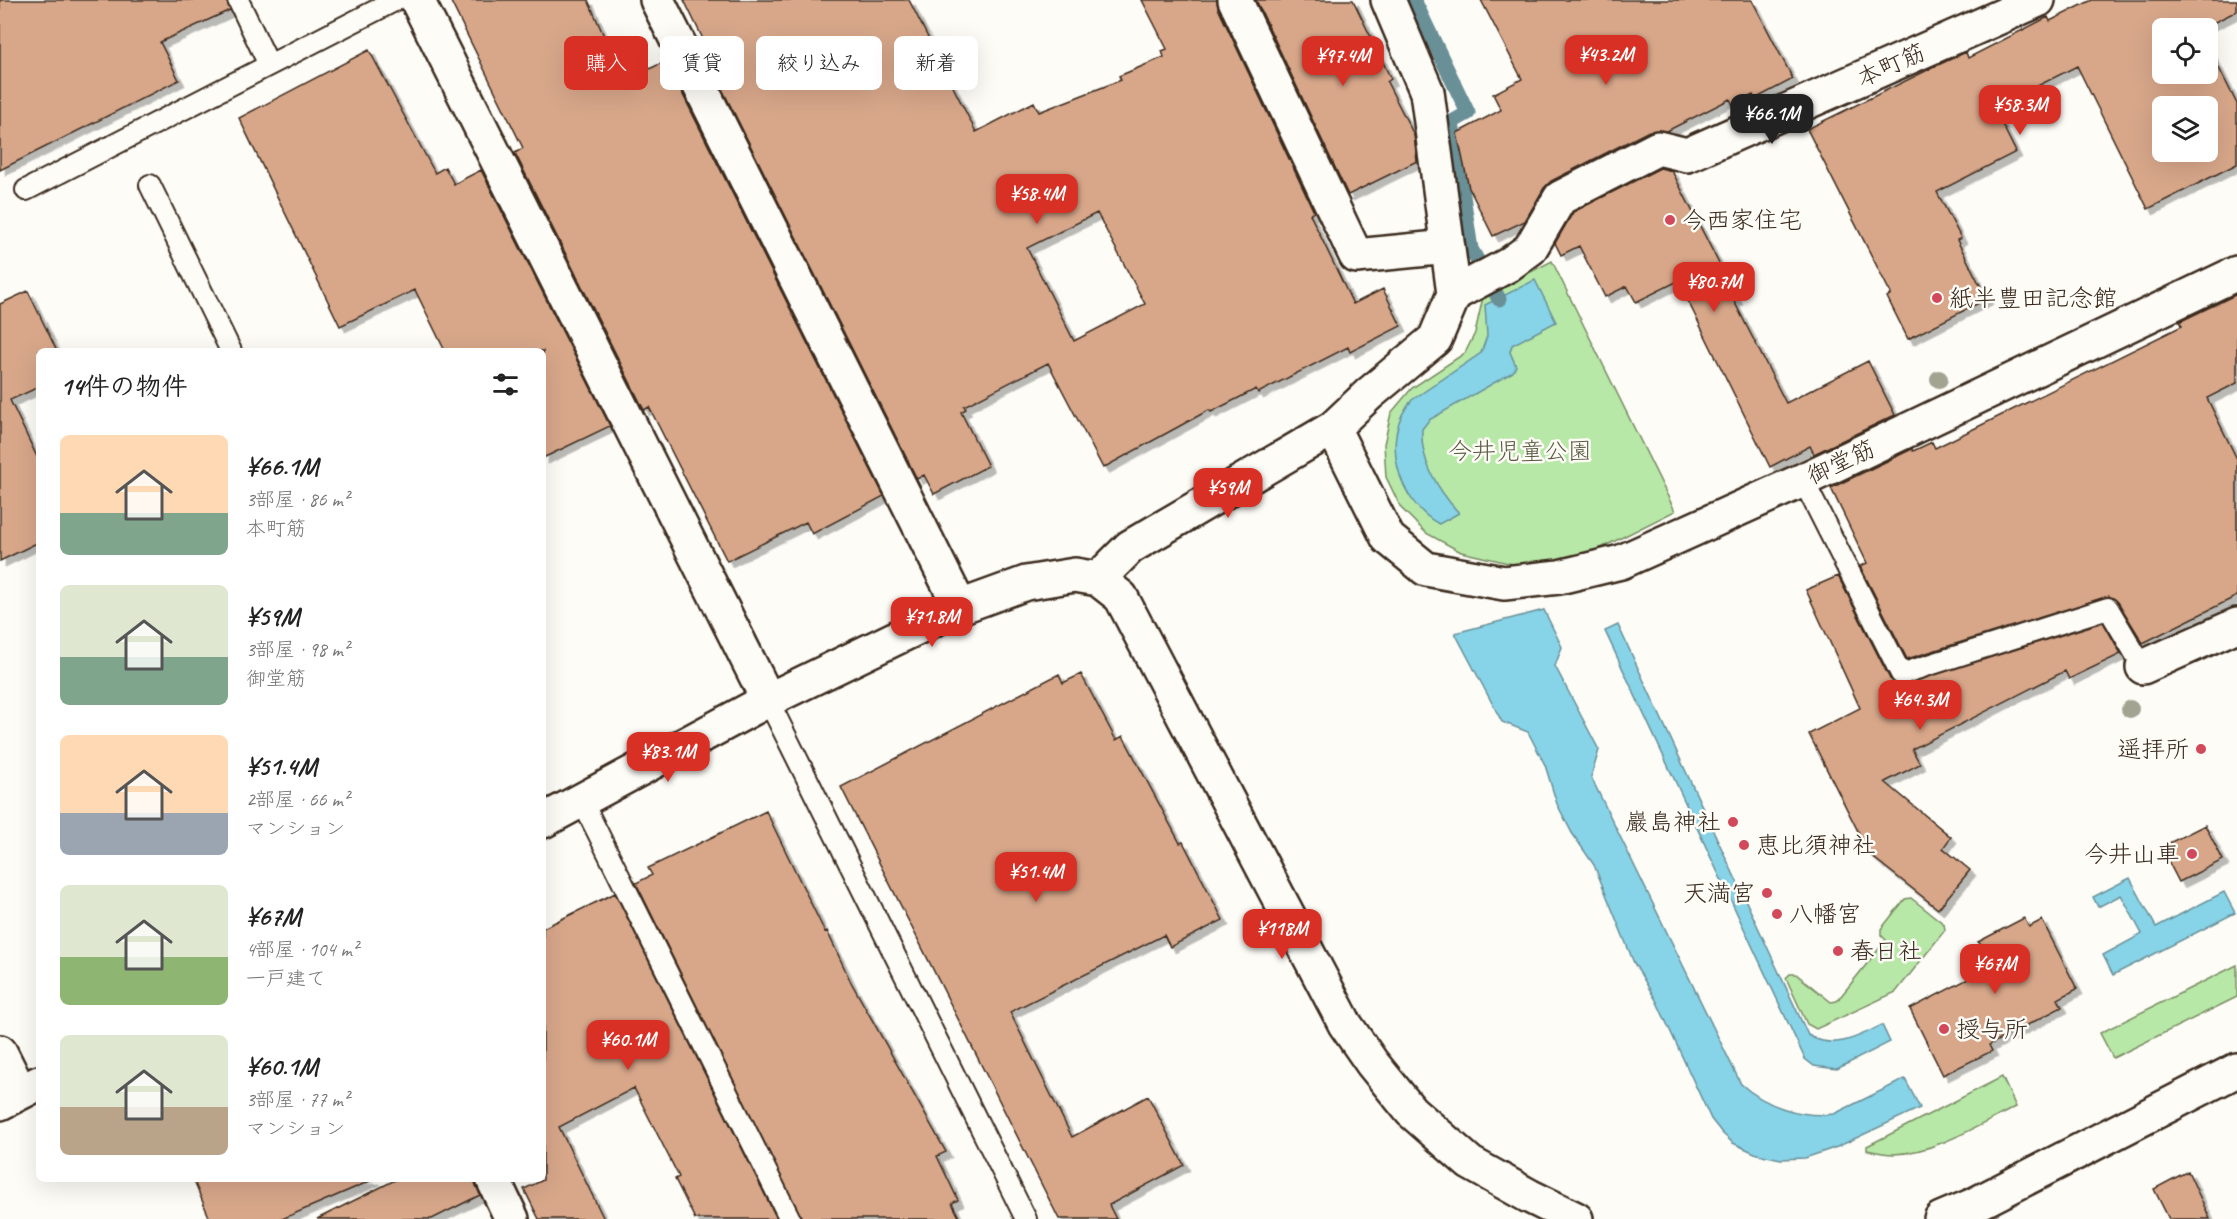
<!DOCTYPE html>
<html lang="ja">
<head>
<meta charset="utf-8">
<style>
  :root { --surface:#fff; --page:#f6f6f6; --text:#222; --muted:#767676; --accent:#d93025 }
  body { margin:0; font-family:Caveat,"Klee One",sans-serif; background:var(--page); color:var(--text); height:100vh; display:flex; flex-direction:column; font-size:22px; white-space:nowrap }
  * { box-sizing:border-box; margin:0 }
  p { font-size:20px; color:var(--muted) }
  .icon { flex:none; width:33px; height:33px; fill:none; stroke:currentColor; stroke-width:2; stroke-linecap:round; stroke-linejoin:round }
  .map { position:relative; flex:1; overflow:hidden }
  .sheet { position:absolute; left:36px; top:348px; width:510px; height:834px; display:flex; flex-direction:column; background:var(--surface); border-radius:9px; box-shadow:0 6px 24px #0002 }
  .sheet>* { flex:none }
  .banner { position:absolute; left:564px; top:36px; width:570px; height:54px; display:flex; gap:12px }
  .tools { position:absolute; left:2152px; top:18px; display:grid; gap:12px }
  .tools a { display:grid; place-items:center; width:66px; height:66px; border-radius:9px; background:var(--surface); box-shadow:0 6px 24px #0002; font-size:30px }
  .price { position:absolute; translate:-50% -51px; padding:0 14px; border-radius:12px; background:var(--accent); color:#fff; font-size:20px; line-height:39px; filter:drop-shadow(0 2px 3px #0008) }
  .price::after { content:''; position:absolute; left:50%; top:36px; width:18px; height:14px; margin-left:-9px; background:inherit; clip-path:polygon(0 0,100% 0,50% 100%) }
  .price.active { background:#222; color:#fff }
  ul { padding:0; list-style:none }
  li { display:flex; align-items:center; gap:18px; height:150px; padding:0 24px }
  li span { display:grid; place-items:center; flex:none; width:168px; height:120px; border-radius:9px; color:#555 }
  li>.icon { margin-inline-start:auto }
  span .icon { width:72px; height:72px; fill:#fffc; stroke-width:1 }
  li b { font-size:26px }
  h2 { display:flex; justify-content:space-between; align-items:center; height:72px; padding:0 24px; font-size:26px }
  .pill { padding:0 21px; border-radius:9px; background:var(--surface); box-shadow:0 6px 24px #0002; font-size:21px; line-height:54px }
  .pill.active { background:var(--accent); color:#fff }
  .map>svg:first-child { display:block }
  .green { fill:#b7e8a7; stroke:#798962; stroke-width:1.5 }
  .water { fill:#87d3e7; stroke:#698f97; stroke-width:1.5 }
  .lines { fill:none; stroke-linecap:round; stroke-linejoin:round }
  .stream { stroke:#698f97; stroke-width:15 }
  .building { fill:#d8a78a; stroke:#3b2a1e; stroke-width:1.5; fill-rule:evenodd; filter:url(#shadow) }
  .service-casing { stroke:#3b2a1e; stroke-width:24 }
  .minor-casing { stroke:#3b2a1e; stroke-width:38 }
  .tertiary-casing { stroke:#3b2a1e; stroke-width:38 }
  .service { stroke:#fdfcf7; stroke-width:20 }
  .minor { stroke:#fdfcf7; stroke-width:33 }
  .tertiary { stroke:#fdfcf7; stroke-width:33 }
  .tree { fill:#a3a392 }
  .poi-dot { fill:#d1495b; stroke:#fdfcf7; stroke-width:2 }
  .labels { text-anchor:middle; stroke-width:5; stroke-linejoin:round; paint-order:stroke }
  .street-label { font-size:24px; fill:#3b2a1e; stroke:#fdfcf7 }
  .poi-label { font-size:24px; fill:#3b2a1e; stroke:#fdfcf7; text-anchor:start }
  .park-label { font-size:24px; fill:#5a5a40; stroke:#fdfcf7 }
</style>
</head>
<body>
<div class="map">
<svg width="2237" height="1219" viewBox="0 0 2237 1219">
  <defs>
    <filter id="shadow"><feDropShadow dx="5.5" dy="5.5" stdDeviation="0" flood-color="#0004"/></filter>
  </defs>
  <rect width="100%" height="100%" fill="#fdfcf7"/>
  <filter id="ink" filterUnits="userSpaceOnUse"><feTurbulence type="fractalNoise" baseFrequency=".0167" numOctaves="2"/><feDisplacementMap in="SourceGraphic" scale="12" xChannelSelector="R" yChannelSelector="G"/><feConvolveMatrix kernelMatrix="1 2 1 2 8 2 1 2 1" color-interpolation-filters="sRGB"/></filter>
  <g filter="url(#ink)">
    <path class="green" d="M1552 261 1675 511 1601 548 1559 562 1517 565 1461 552 1426 533 1401 508 1386 477 1384 444 1391 413 1412 388 1465 353 1475 333 1483 297Z
      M1911 898 1944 924 1945 930 1896 992 1816 1029 1807 1024 1786 978 1790 974H1796L1831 1002 1837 1001 1886 940 1881 935V929L1905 899Z
      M2237 965V997L2113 1058 2100 1033Z
      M2002 1077 2016 1107C1981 1124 1934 1153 1894 1154 1885 1154 1876 1152 1867 1150V1146Z"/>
    <path class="water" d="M1535 280 1556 322 1512 345 1510 352 1516 366 1513 372 1429 420 1422 429C1420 461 1438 490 1459 513L1439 524C1398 503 1379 436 1412 400L1481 353 1487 336 1485 305Z
      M1544 610 1562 647 1555 666 1599 750 1591 777 1741 1084C1765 1106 1801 1118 1834 1114L1905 1079 1920 1108 1837 1147 1805 1158 1781 1159 1757 1154 1733 1143 1722 1133 1711 1119 1656 1000 1634 963 1594 865 1572 833 1557 804 1545 765 1528 732 1502 722 1455 633Z
      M1618 625 1808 1035C1834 1051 1858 1037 1882 1025L1890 1042 1837 1069 1814 1066 1805 1059 1605 631Z
      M2130 878 2156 927 2224 892 2235 913 2113 975 2103 955 2142 934 2121 895 2098 907 2093 897Z"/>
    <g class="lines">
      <path class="stream" d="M1414 0 1468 113 1452 122 1471 249 1499 299"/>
    </g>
    <path class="building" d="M0 0H226L230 10 160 42 179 80 0 170Z
      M450 0H588L624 81 666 61 884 496 812 534 806 522 727 561 649 407 644 410 515 153 523 148Z
      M684 0H909L976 132 1034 102 1039 112 1121 80 1119 76 1164 57 1162 51 1167 49 1142 0H1217L1218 8 1314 212 1310 214 1353 304 1383 289 1401 326 1350 352 1348 347 1258 393 1256 389 1211 412 1209 410 1103 468 1048 363 964 406 966 409 961 412 988 466 934 494 924 475 917 479 700 45 705 43ZM1097 213 1145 304 1074 341 1027 248Z
      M1256 0H1353L1391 79 1387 82 1414 135 1417 161 1348 195Z
      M1481 0H1752L1793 79 1755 99 1753 95 1733 105 1730 99 1667 131H1649L1551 181 1544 188 1525 221 1493 236 1469 188 1457 133 1501 110 1493 94 1522 79Z
      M2092 0H2237V11L2203 28H2163V74H2208V46L2237 104V164L2148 209 2077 66 1994 108 2016 152 1937 192 1961 238 1957 240 1987 299 1908 339 1887 297 1891 294 1807 129 1938 65 1966 52 1968 58 2048 17 2050 21ZM2163 106H2208V152H2163Z
      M369 50 435 173 445 167 454 184 481 170 610 426 543 458V351H445L415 290 340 326 239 118Z
      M1660 168 1672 171 1737 299 1734 301 1786 403 1868 361 1895 415 1814 454 1810 446 1770 467 1678 281 1636 302 1627 286 1605 297 1579 246 1561 255 1555 243 1573 212Z
      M28 291 57 351H39V387L10 400 39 461V542L0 561V304Z
      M2237 294V383L2207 398 2237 459V596L2143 643 2118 602 2109 596 1907 659 1860 566 1867 563 1831 488 1912 449 1913 451 1932 442 1935 448 2182 326 2179 322Z
      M1838 576 1890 679 1899 686 2103 622 2121 654 2069 679 2065 671 1912 749 1920 764 1885 782 1951 837 1943 848 1970 870 1938 909 1870 855 1809 734 1860 708 1806 590Z
      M1059 674 1063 683 1081 674 1116 740 1123 736 1180 843 1183 842 1223 920 1170 947 1164 935 1010 1012 1072 1137 1148 1096 1184 1165 1109 1205 1116 1219H1059L841 787Z
      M766 811 825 932 827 931 851 982 946 1152 937 1156 958 1200 952 1203 960 1219H802L636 883 652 875 648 868Z
      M2205 825 2223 860 2179 882 2161 847Z
      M615 893 777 1219H695L675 1179 679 1177 634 1088 559 1127 604 1219H539L524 1189 543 1180V928Z
      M2024 918 2029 927 2042 920 2077 989 2058 999 2062 1007 1989 1045 1992 1051 1943 1075 1910 1009 1972 977 1963 960 1986 949 1978 942Z
      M2188 1171 2210 1219H2169L2154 1189Z
      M193 1179H375L282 1219H210Z
      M397 1179H475L480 1195 432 1219H317Z"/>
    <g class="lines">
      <defs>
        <path id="service" d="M238 0 269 65
          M150 185 231 351
          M26 190 396 0
          M1803 480 1901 674 2108 608 2143 667
          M768 700 1026 1219
          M582 801 790 1219"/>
        <path id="minor" d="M417 0 768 700
          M657 0 960 607
          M1235 0 1356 256 1448 247
          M1454 294 1508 265 1530 249 1560 198 1658 148 1687 155 2038 0
          M1333 428 1388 538 1426 569 1504 583 1559 577 1621 562 1803 480 2237 273
          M1098 579 1130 547 1333 428 1369 394 1435 339 1454 294 1427 92 1388 0
          M2143 667 2237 625
          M0 1052 20 1092
          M493 1179 512 1219"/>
        <path id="tertiary" d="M543 821 768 700 960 607 1026 583 1075 575 1098 579 1121 597 1345 1024 1372 1063 1411 1111 1470 1163 1529 1196 1576 1219
          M0 1103 39 1083
          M1941 1219 1974 1205 2237 1070"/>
      </defs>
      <use href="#service" class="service-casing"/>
      <use href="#minor" class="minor-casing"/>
      <use href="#tertiary" class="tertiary-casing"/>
      <use href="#service" class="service"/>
      <use href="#minor" class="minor"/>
      <use href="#tertiary" class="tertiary"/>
    </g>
    <g class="tree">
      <circle cx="1939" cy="379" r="9"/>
      <circle cx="2130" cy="709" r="9"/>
    </g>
  </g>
  <g class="poi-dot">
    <circle cx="1670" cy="220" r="6"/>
    <circle cx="1937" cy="298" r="6"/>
    <circle cx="2201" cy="749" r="6"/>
    <circle cx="1733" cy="822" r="6"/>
    <circle cx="1744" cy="845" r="6"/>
    <circle cx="2192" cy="854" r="6"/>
    <circle cx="1767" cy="893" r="6"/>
    <circle cx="1777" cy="914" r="6"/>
    <circle cx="1838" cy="951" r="6"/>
    <circle cx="1944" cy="1029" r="6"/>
  </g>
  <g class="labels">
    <g class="street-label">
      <text transform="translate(1891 65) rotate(-24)" y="8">本町筋</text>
      <text transform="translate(1841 462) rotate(-25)" y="8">御堂筋</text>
    </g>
    <g class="poi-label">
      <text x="1682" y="228">今西家住宅</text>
      <text x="1949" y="306">紙半豊田記念館</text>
      <text x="2189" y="757" text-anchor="end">遥拝所</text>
      <text x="1721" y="830" text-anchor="end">巖島神社</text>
      <text x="1756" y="853">恵比須神社</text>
      <text x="2180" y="862" text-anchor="end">今井山車</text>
      <text x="1755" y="901" text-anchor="end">天満宮</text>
      <text x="1789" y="922">八幡宮</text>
      <text x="1850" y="959">春日社</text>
      <text x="1956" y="1037">授与所</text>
    </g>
    <g class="park-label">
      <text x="1520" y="459">今井児童公園</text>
    </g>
  </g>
</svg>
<div class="tools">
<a><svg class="icon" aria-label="locate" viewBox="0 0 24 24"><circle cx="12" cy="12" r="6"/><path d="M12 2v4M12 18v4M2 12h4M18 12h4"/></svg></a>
<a><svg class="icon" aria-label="layers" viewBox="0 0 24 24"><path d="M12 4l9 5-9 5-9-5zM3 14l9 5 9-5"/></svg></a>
</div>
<b class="price" style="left:1606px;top:86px">¥43.2M</b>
<b class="price" style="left:1343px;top:87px">¥97.4M</b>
<b class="price" style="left:2020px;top:136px">¥58.3M</b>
<b class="price active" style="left:1772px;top:145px">¥66.1M</b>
<b class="price" style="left:1037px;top:225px">¥58.4M</b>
<b class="price" style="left:1714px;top:313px">¥80.7M</b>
<b class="price" style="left:1228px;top:519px">¥59M</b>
<b class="price" style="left:932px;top:648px">¥71.8M</b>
<b class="price" style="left:1920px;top:731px">¥64.3M</b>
<b class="price" style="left:668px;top:783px">¥83.1M</b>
<b class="price" style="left:1036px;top:903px">¥51.4M</b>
<b class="price" style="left:1282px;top:960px">¥118M</b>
<b class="price" style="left:1995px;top:995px">¥67M</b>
<b class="price" style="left:628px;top:1071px">¥60.1M</b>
<div class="banner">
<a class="pill active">購入</a>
<a class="pill">賃貸</a>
<a class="pill">絞り込み</a>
<a class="pill">新着</a>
</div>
<section class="sheet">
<h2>14件の物件<svg class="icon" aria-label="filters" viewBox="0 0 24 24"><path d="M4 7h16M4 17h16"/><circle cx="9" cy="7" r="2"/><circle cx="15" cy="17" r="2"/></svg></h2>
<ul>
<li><span style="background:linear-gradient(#ffd9b3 65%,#7fa58c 0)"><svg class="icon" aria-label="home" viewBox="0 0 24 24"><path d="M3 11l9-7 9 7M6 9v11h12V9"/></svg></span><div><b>¥66.1M</b><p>3部屋 · 86 m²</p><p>本町筋</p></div></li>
<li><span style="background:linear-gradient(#dfe7d0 60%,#7fa58c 0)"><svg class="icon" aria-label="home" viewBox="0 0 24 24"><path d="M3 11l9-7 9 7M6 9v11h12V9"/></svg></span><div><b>¥59M</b><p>3部屋 · 98 m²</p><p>御堂筋</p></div></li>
<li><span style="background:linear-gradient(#ffd9b3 65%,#9aa5b1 0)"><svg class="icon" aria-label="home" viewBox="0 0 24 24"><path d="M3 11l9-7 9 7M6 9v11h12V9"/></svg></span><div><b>¥51.4M</b><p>2部屋 · 66 m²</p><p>マンション</p></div></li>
<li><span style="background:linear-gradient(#dfe7d0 60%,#8fb573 0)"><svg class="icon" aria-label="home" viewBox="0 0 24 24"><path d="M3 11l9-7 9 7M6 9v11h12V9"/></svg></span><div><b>¥67M</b><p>4部屋 · 104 m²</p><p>一戸建て</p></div></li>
<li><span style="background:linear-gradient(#dfe7d0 60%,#b9a48a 0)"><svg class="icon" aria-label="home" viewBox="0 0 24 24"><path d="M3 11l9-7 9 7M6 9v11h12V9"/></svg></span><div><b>¥60.1M</b><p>3部屋 · 77 m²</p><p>マンション</p></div></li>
</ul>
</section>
</div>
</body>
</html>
